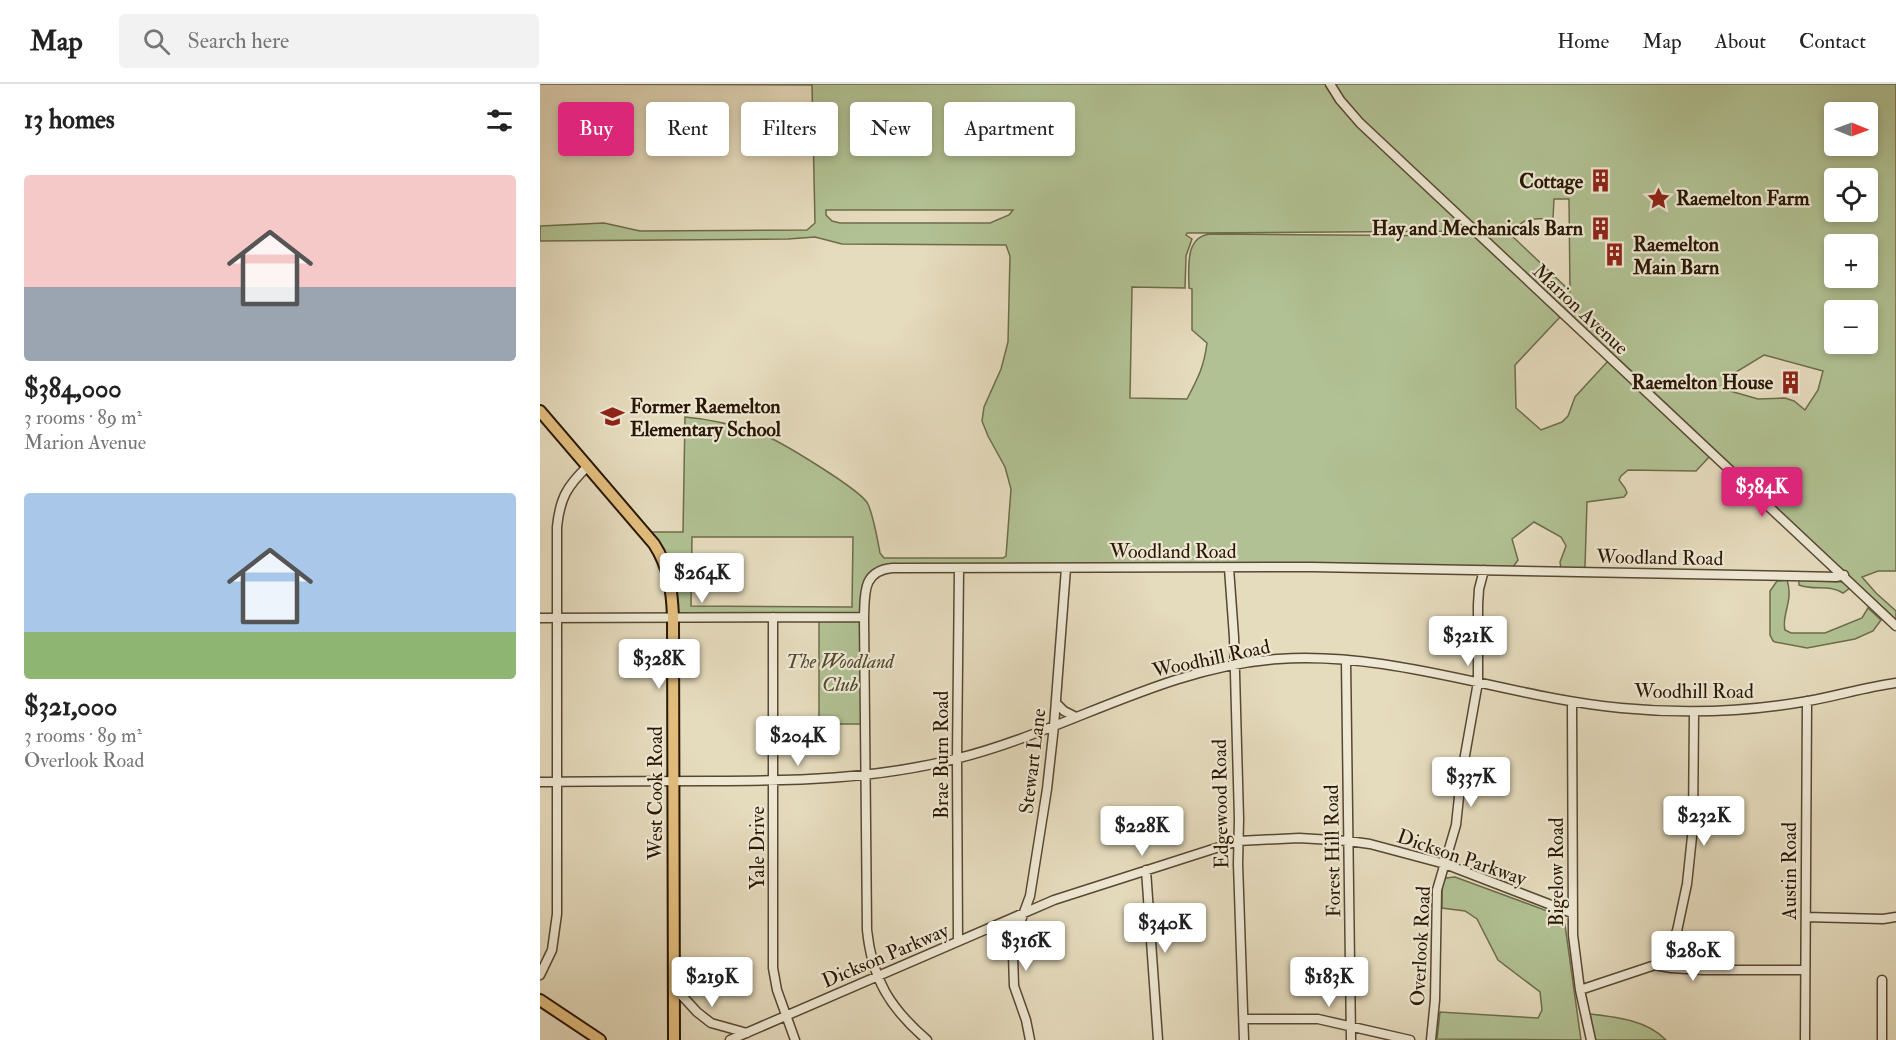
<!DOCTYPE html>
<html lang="en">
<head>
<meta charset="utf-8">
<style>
  :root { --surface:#fff; --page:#f2f2f2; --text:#222; --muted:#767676; --line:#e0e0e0; --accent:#db2777 }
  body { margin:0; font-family:"IM FELL Double Pica",serif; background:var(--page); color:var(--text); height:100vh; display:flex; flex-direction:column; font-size:22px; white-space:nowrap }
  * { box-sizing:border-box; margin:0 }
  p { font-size:20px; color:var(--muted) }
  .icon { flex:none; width:33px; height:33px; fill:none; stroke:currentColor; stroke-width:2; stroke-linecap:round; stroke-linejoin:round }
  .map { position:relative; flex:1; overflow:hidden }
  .drawer { display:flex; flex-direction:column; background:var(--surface); width:540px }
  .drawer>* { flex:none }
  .top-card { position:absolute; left:18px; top:18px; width:570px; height:54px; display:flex; gap:12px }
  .needle { width:39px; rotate:91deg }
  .fabs { position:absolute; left:1284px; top:18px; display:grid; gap:12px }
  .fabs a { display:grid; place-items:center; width:54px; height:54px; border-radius:6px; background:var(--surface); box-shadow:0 3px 9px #0003; font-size:30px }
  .price { position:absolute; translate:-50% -51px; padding:0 14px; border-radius:6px; background:#fff; color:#222; font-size:20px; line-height:39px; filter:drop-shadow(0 2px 3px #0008) }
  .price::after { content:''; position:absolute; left:50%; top:36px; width:18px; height:14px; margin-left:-9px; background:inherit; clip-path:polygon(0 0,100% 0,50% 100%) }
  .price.current { background:var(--accent); color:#fff }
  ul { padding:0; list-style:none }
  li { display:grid; align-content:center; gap:12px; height:318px; padding:0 24px }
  li span { display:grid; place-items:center; height:186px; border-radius:6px; color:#555 }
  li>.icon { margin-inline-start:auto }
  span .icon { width:108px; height:108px; fill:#fffc; stroke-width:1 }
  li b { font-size:26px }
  h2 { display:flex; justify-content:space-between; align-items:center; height:72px; padding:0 24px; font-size:26px }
  .pill { padding:0 21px; border-radius:6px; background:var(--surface); box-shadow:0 3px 9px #0003; font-size:21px; line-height:54px }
  .pill.current { background:var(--accent); color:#fff }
  header { display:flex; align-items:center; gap:36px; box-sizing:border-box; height:84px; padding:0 30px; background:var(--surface); border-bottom:2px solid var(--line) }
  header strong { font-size:28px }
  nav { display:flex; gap:33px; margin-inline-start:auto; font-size:21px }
  .search { width:420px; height:54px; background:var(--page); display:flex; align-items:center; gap:15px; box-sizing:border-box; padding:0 21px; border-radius:6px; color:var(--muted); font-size:22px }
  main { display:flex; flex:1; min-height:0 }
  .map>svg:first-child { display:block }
  .green { fill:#b1c193; stroke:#6d6c4b; stroke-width:1.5; fill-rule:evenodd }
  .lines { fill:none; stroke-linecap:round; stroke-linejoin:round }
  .minor-casing { stroke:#584832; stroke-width:11 }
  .major-casing { stroke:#291703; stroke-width:14 }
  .minor { stroke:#eee8d4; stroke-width:8 }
  .major { stroke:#e2be7e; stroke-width:10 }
  .labels { text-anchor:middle; stroke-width:4.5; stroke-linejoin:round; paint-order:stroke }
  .poi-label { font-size:20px; font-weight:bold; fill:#291703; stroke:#eee8d4; text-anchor:end }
  .street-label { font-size:20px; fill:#291703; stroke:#eee8d4 }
  .park-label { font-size:20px; font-style:italic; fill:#524a2e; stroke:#eee8d4 }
</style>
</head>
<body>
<header>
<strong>Map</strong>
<div class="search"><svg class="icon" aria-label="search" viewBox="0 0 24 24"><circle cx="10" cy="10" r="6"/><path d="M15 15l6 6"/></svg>Search here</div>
<nav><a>Home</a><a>Map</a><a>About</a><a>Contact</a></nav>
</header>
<main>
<section class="drawer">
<h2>13 homes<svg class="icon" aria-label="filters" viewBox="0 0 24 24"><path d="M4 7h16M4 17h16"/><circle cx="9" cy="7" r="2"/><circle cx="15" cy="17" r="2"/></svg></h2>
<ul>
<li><span style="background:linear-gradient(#f6c9c9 60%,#9aa5b1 0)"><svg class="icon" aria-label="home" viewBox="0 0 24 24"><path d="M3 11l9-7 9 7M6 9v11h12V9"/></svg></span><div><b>$384,000</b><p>3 rooms · 89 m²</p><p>Marion Avenue</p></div></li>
<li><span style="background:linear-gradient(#a9c7e8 75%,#8fb573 0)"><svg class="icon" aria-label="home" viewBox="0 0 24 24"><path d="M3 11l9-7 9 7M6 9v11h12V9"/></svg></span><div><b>$321,000</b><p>3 rooms · 89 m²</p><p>Overlook Road</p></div></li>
</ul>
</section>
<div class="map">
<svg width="1356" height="956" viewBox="0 0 1356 956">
  <rect width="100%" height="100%" fill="#e5dbbd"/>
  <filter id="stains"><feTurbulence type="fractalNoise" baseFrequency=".00333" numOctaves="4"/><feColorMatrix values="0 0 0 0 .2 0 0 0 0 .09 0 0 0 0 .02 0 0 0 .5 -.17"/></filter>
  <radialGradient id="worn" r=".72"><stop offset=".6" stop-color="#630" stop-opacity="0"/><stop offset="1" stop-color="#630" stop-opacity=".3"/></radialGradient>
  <path class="green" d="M0 0H786L925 141 924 147 647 149 646 151 652 155 646 172 645 204 592 203 590 314 647 315C658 294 664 283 667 259L652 246V205L649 204C649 185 644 152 671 150L921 152 933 149 1021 232 975 281 976 324 1001 346 1022 338 1028 332 1035 313 1068 277 1170 372 1156 387 1088 386 1081 392 1079 396 1085 404 1087 409 1084 413 1047 418 1045 482 1043 485 1021 484 1020 478 1026 462 1024 458 1021 453 994 438 972 455 978 476 973 483 772 480 336 485 325 496 322 530 136 529 109 448H143L145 333C170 335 198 342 221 350 239 356 321 406 328 420 334 434 337 453 340 469L344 474H463L466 472 471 405 465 383 448 352 442 337 444 323 461 285 468 258 470 172 466 161 302 160 275 153 248 155 0 157V142L64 139 100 147 267 146 275 139 272 1ZM286 126H473L469 131 450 139H300L292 137 286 131ZM152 453H313L312 523 151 522Z
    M793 0H1356V487H1338L1322 493 1336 509 1356 527V536L825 39 809 23ZM1294 28H1328V62H1294ZM1294 94H1328V128H1294ZM1014 115H1029L1030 207 971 151C985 131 990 135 1013 135ZM1294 160H1328V194H1294ZM1294 226H1328V260H1294ZM1224 271 1283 287 1278 306 1265 326 1254 317 1245 314 1218 315 1183 305 1191 291Z
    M1247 496C1254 517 1241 531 1245 546L1251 549H1285L1322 534 1328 524 1341 536 1333 547 1315 555 1267 564 1235 558 1233 557 1230 551V507L1237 497Z
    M1261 496 1302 498 1310 504 1303 509C1288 500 1275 507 1259 501V497Z
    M279 537H321L322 640H279Z
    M915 793 1021 832 1025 841 1041 956 897 955 900 928 998 934 1002 926 1000 908 958 876 937 835 925 827 902 824V801L906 794Z
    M1050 930C1076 933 1107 936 1126 956H1055Z"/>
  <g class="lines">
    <defs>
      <path id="minor" d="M790 0 800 16 820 39 1356 542
        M689 484 694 553 699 735 698 780 704 956
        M233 533V884L237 906 255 956
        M0 534 324 533
        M806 577 811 956
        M1032 618 1033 851 1040 906 1051 956
        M516 619 524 627 536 633
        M0 698C58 697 116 697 174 697 255 697 335 695 415 675 525 648 623 583 738 575 855 567 966 613 1081 624 1143 630 1206 628 1268 617 1297 612 1326 603 1356 599
        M606 786 618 956
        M1266 833 1343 835 1356 833
        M448 845 461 854 473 871 474 902 486 936 490 956
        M418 857 417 675 419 485
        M473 871 477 847 490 812 507 705 514 642 526 484
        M1115 881 1127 865 1137 847 1147 800 1153 743 1154 628
        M0 891 12 866 17 830V443C20 414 27 402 48 382
        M134 903 157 928 171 939 207 949
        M1040 906 1115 881 1131 884 1163 886H1265
        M704 935H778L870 956
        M190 956 514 816 698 757 759 754 808 757 830 760 905 780 1032 829
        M387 956C350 924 332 895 327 846L324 533C325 510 322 487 352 484L772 483 1253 492 1296 493 1304 491
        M891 956 895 916 897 806 916 741 921 694 938 598V521L939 505 944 486
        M1265 956 1267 617
        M1342 956V896"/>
      <path id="major" d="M0 327 114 460C129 483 132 506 133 533L134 956
        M0 916 60 956"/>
    </defs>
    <use href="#minor" class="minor-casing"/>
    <use href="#major" class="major-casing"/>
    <use href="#minor" class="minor"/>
    <use href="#major" class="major"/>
  </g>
  <defs>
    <symbol id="building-bare" viewBox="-9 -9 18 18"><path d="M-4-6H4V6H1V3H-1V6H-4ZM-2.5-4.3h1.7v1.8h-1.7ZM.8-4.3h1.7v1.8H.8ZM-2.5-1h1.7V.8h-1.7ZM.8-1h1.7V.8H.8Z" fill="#8f2418" stroke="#eee8d4" stroke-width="2.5" paint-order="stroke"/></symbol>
    <symbol id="sight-bare" viewBox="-9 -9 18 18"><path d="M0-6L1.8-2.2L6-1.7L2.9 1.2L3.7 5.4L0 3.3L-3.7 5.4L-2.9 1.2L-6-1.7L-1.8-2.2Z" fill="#8f2418" stroke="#eee8d4" stroke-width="2.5" paint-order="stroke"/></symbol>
    <symbol id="school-bare" viewBox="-9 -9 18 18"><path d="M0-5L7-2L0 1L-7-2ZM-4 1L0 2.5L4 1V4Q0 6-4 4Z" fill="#8f2418" stroke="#eee8d4" stroke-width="2.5" paint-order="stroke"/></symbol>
  </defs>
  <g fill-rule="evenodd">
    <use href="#building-bare" x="1044" y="80" width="33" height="33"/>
    <use href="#sight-bare" x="1102" y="98" width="33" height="33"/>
    <use href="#building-bare" x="1044" y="128" width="33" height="33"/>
    <use href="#building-bare" x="1058" y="154" width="33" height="33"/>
    <use href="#building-bare" x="1234" y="282" width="33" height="33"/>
    <use href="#school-bare" x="56" y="316" width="33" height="33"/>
  </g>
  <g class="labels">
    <g class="poi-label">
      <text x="1043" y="104">Cottage</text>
      <text x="1136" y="121" text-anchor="start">Raemelton Farm</text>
      <text x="1043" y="151">Hay and Mechanicals Barn</text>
      <text x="1093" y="167" text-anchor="start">Raemelton<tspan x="1093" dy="23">Main Barn</tspan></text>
      <text x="1233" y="305">Raemelton House</text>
      <text x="90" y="329" text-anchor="start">Former Raemelton<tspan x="90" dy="23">Elementary School</tspan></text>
    </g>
    <g class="street-label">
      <text transform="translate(1041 225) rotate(43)" y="7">Marion Avenue</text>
      <text x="633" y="474">Woodland Road</text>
      <text transform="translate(1120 473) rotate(1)" y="7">Woodland Road</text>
      <text transform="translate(671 574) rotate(-12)" y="7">Woodhill Road</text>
      <text x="1154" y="614">Woodhill Road</text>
      <text transform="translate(401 671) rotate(-90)" y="7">Brae Burn Road</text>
      <text transform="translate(492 677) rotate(-83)" y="7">Stewart Lane</text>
      <text transform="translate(115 709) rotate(-90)" y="7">West Cook Road</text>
      <text transform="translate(680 720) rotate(-91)" y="7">Edgewood Road</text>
      <text transform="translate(217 764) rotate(-90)" y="7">Yale Drive</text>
      <text transform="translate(792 767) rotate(-91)" y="7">Forest Hill Road</text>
      <text transform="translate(922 773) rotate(19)" y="7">Dickson Parkway</text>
      <text transform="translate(1249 787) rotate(-90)" y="7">Austin Road</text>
      <text transform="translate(1016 788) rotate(-90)" y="7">Bigelow Road</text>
      <text transform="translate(880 862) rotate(-87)" y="7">Overlook Road</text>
      <text transform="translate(345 871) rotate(-23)" y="7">Dickson Parkway</text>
    </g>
    <g class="park-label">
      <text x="300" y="584">The Woodland<tspan x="300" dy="23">Club</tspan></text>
    </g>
  </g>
  <rect width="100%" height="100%" filter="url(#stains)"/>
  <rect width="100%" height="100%" fill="url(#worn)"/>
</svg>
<div class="fabs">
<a><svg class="needle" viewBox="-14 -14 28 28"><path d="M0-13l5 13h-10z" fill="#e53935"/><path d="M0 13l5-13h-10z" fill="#767676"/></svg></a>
<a><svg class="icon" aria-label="locate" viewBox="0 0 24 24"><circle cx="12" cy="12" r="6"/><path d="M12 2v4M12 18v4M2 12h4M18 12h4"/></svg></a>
<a>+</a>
<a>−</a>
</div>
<b class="price current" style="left:1222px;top:434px">$384K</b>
<b class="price" style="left:162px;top:520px">$264K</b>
<b class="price" style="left:928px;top:583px">$321K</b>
<b class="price" style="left:119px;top:606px">$328K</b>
<b class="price" style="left:258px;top:683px">$204K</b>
<b class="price" style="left:931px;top:724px">$337K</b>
<b class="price" style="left:1164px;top:763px">$232K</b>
<b class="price" style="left:602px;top:773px">$228K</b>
<b class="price" style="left:625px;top:870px">$340K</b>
<b class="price" style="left:486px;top:888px">$316K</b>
<b class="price" style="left:1153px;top:898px">$280K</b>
<b class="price" style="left:172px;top:924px">$219K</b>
<b class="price" style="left:789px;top:924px">$183K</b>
<div class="top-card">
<a class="pill current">Buy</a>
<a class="pill">Rent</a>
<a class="pill">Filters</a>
<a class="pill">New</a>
<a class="pill">Apartment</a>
</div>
</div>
</main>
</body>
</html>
